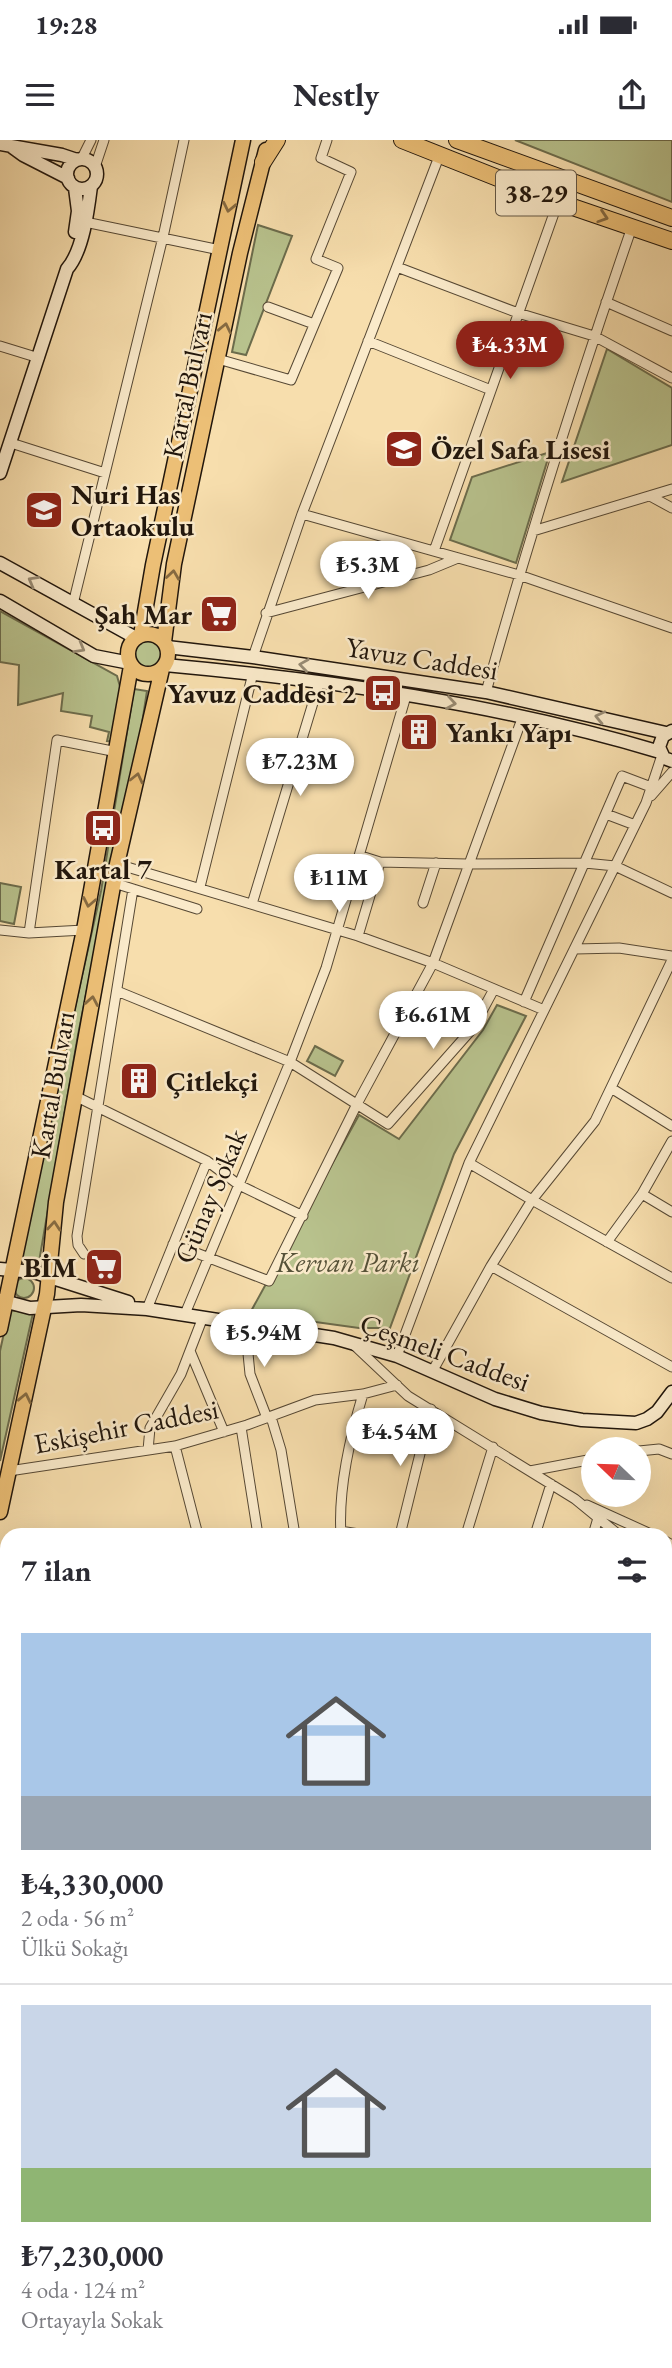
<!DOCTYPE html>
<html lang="tr">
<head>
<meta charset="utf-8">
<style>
  :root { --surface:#fff; --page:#f7f7f7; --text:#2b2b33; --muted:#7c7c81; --line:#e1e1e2; --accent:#8f2418 }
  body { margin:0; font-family:"EB Garamond",serif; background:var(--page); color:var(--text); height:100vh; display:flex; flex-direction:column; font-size:26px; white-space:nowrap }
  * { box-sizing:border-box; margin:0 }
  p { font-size:23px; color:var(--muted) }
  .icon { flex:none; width:38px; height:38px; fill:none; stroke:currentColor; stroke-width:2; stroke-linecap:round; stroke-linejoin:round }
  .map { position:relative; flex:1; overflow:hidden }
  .sheet { position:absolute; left:0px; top:1388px; width:672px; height:842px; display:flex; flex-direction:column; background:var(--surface); border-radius:21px 21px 0 0; box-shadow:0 7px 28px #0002 }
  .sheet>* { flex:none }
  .needle { width:46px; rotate:293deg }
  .fabs { position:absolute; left:581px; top:1297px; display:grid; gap:14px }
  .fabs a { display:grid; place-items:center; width:70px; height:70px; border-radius:50%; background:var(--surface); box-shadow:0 7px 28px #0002; font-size:35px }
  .price { position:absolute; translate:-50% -60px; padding:0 16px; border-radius:24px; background:#fff; color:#222; font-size:23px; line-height:46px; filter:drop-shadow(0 2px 4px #0008) }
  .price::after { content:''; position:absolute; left:50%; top:42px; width:21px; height:16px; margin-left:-10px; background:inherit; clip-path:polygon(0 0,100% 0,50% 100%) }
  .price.active { background:var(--accent); color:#fff }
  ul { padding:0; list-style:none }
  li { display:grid; align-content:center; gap:14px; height:371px; padding:0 21px }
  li+li { border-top:2px solid var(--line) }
  li span { display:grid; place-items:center; height:217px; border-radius:0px; color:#555 }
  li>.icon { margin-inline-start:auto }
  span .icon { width:126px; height:126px; fill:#fffc; stroke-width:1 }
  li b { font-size:30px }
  h2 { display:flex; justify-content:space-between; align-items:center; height:84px; padding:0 21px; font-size:30px }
  .status { display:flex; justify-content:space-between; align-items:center; height:49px; padding:0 35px; background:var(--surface); direction:ltr }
  .status svg { height:19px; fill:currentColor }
  header { display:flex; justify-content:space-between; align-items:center; height:91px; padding:0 21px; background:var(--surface); font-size:32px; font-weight:700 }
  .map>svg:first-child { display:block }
  .green { fill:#b8c28d; stroke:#6c6c4c; stroke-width:2 }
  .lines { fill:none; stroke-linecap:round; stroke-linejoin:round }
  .street-casing { stroke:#564834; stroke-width:11 }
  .secondary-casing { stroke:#21160c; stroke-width:15 }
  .primary-casing { stroke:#21160c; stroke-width:17 }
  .highway-casing { stroke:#21160c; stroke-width:18 }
  .street { stroke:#faeaca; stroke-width:9 }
  .secondary { stroke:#faeaca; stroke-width:12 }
  .primary { stroke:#ecbf76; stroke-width:14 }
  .highway { stroke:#ecbf76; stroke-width:16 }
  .oneway { stroke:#866a41 }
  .oneway2 { stroke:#988b74 }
  .labels { text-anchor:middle; stroke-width:5; stroke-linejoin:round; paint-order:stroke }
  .shield { fill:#faeaca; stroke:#625645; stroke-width:2 }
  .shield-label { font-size:26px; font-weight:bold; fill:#21160c }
  .street-label { font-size:28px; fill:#21160c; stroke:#faeaca }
  .poi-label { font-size:28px; font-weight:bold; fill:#21160c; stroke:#faeaca; text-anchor:start }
  .park-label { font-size:28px; font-style:italic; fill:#565239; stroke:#faeaca }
</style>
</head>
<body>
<div class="status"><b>19:28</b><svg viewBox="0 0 49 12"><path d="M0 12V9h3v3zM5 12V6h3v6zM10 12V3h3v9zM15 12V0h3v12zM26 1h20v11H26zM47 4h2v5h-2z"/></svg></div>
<header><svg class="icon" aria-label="menu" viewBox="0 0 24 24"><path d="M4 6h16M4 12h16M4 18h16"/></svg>Nestly<svg class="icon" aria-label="share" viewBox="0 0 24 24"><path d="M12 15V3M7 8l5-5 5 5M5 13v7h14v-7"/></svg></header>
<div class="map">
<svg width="672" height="2228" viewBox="0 0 672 2228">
  <rect width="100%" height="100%" fill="#f7dead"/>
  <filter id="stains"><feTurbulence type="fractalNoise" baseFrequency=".00286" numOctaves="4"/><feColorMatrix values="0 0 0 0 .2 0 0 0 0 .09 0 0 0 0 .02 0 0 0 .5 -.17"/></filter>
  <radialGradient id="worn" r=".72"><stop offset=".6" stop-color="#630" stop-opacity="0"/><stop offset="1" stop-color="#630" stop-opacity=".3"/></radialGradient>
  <path class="green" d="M515 0H672V62Z
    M258 85 292 96 246 215 232 212Z
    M607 209 672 248V305L562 342Z
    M550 312 516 423 450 400 472 337Z
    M0 471 117 536 121 550 117 602 107 601 109 592 90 587 92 576 61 571 63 553 18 565 19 525 0 522Z
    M134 514a14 14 0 1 1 28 0a14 14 0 1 1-28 0Z
    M134 549 147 551 133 642 106 753 78 895 39 1122 19 1118 101 751Z
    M0 743 21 747 14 784 0 781Z
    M497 865 526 876 454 1014 390 1188H359L250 1173 359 975 399 999 483 890Z
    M315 906 343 921 335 936 307 921Z
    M14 1148a10 10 0 1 1 20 0a10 10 0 1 1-20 0Z
    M9 1170 33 1173 0 1321V1211Z"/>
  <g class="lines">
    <defs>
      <path id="street" d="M81 20 91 0
        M95 27 104 0
        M85 82 220 110
        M397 127 518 173 594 196 672 238
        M606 162 672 191
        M268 167 314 184
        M368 201 491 250
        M0 206 39 218
        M218 219 291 240 338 128 316 119 351 32 321 18 327 0
        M11 303 105 333
        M650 356 672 368
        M302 374 519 435 672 488
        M533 391 672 349
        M434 411 558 62
        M73 464 163 97 184 0
        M266 473 429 430 458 418
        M253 517 302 374 440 14
        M486 552C530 395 579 240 632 87
        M651 656 672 632
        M606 674 635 685
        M361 716 380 722 467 724 585 723 615 726 672 753
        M117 724 358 796 433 823 544 870
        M114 743 197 769
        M200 747 253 533
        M423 763 436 723
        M252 764 319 543
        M0 790 29 793 84 790
        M29 793 57 600 117 612
        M358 796 380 722
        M575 809 619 808 672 816
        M117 851 290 922 388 984 473 888 494 849
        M524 862 622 636 651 647
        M611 948 672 986
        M75 956 207 1021 239 1045 303 1076
        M469 1023 532 1060 672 1138
        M642 1054 672 1072
        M607 1102 642 1054 672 1001
        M173 1104 269 1141 357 964 433 823 523 576
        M84 1114 78 1105 77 1096 133 749
        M491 1126 672 1227
        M147 1169 207 1021
        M185 1174 290 922 326 828 406 556
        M245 1183 250 1234 267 1278
        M354 1205 408 1256 575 1359 619 1395
        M190 1211 224 1292
        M397 1216 469 1023 646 663 662 615
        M432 1232 491 1126 532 1060 595 981 672 820
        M271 1277 281 1310 295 1395
        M241 1287 258 1395
        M175 1306 198 1395
        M148 1310 150 1288 181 1234 203 1177
        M639 1311 659 1309 672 1314
        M9 1331 175 1306 247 1285 315 1260 363 1254 397 1245
        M530 1331 593 1319
        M587 1365 653 1395
        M340 1391 365 1395
        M341 1395C338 1350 350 1297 363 1254
        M400 1395 431 1269
        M466 1395 493 1307
        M535 1395 551 1344
        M593 1395 598 1378
        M665 1401 672 1405
        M665 1431 672 1437
        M0 1519H7
        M665 1638 672 1637
        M665 1682 672 1680
        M665 1765 672 1763
        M665 1814H672
        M0 1844 7 1846
        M665 1932 672 1934
        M0 1982 7 1973
        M0 2172 7 2149
        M119 2222 129 2228
        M219 2228 222 2222
        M277 2228 281 2222
        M334 2228 336 2222
        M360 2228 362 2222
        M604 2228 606 2222"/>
      <path id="secondary" d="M0 4 62 15 77 20
        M12 7 23 15 68 38
        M67 34a15 15 0 1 1 30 0a15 15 0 1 1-30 0Z
        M75 92 78 71 75 48
        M0 333 67 129C83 111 88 70 91 46
        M0 423 136 498
        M0 461 94 516 130 523
        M167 507 253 517 486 552 666 593
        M165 525C330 540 500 564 660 612
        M672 591 663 596 659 607 664 618 672 621
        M0 1129 34 1132 128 1162
        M0 1160 30 1168 81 1165 147 1169 334 1198 397 1216 495 1259 541 1273 582 1280 636 1283 647 1279 657 1272 672 1252
        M0 1914 7 1913
        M0 1933 7 1939
        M665 2040 672 2042
        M0 2090 7 2086
        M138 2222 143 2228"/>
      <path id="primary" d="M128 514a20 20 0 1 1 40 0a20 20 0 1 1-40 0Z
        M141 495 153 425 243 0
        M164 502 174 424 240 113 266 10
        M0 1189 84 790 131 526
        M0 1372 47 1154 56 1062 117 724 162 529
        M0 1585 7 1663
        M0 1722 7 1793
        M421 2222 434 2228
        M455 2222 469 2228"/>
      <path id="highway" d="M402 0 558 62 672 101
        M457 0 672 78
        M263 22 277 0"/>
    </defs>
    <use href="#street" class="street-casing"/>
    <use href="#secondary" class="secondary-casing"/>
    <use href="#primary" class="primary-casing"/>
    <use href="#highway" class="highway-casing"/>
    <use href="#street" class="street"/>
    <use href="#secondary" class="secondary"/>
    <use href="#primary" class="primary"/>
    <use href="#highway" class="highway"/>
  </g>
  <defs><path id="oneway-chevron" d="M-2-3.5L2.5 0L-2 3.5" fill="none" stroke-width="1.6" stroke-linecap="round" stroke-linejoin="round" transform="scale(1.75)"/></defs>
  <g class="oneway">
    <use href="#oneway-chevron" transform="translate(229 67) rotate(102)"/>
    <use href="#oneway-chevron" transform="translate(603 77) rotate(18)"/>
    <use href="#oneway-chevron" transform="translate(225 188) rotate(-78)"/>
    <use href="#oneway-chevron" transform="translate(173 435) rotate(-82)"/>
    <use href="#oneway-chevron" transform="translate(137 638) rotate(-77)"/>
    <use href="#oneway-chevron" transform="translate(89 762) rotate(101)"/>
    <use href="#oneway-chevron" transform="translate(92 861) rotate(-80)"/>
    <use href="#oneway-chevron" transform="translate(54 1086) rotate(-85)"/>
    <use href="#oneway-chevron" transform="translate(25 1258) rotate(-78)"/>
  </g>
  <g class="oneway2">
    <use href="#oneway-chevron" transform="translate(33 441) rotate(-151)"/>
    <use href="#oneway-chevron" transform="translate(80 508) rotate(30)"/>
    <use href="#oneway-chevron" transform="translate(304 525) rotate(-172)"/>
    <use href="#oneway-chevron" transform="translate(451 563) rotate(9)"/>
    <use href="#oneway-chevron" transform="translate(600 577) rotate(-167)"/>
  </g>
  <defs>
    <symbol id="school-square" viewBox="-11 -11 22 22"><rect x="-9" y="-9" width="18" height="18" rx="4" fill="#8f2418" stroke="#faeaca"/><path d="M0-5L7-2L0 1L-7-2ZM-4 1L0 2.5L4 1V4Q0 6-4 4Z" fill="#fff"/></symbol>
    <symbol id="supermarket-square" viewBox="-11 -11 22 22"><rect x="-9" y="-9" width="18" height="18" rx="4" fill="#8f2418" stroke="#faeaca"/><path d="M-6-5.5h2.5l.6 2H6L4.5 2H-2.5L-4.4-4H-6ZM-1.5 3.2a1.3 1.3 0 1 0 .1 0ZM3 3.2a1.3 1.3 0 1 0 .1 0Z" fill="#fff"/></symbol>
    <symbol id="bus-square" viewBox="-11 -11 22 22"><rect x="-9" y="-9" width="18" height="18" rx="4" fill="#8f2418" stroke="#faeaca"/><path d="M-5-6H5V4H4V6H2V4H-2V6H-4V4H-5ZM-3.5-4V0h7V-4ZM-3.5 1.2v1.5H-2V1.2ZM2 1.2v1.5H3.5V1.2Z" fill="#fff"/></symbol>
    <symbol id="building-square" viewBox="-11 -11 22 22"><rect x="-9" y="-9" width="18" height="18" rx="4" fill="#8f2418" stroke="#faeaca"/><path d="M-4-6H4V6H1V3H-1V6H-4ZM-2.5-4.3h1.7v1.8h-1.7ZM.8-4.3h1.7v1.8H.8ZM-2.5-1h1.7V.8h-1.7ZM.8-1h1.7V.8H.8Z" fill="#fff"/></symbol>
  </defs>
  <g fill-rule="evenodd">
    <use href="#school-square" x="382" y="287" width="44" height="44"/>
    <use href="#school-square" x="22" y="348" width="44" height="44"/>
    <use href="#supermarket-square" x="197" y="452" width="44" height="44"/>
    <use href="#bus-square" x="361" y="531" width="44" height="44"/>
    <use href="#building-square" x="397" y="570" width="44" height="44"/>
    <use href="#bus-square" x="81" y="666" width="44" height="44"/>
    <use href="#building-square" x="117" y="919" width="44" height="44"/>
    <use href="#supermarket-square" x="82" y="1105" width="44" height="44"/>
  </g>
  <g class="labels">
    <rect class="shield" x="496" y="30.5" width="80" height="45" rx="5"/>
    <g class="shield-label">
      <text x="536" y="62">38-29</text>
    </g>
    <g class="street-label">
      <text transform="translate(187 245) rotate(-78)" y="10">Kartal Bulvarı</text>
      <text transform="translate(422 518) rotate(9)" y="10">Yavuz Caddesi</text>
      <text transform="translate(52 945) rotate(-80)" y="10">Kartal Bulvarı</text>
      <text transform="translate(210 1056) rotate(-67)" y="10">Günay Sokak</text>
      <text transform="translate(445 1212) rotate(20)" y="10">Çeşmeli Caddesi</text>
      <text transform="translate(126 1286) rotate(-11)" y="10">Eskişehir Caddesi</text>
    </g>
    <g class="poi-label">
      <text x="431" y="319">Özel Safa Lisesi</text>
      <text x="71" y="364">Nuri Has<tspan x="71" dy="32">Ortaokulu</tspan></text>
      <text x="192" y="484" text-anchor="end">Şah Mar</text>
      <text x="356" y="563" text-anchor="end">Yavuz Caddesi 2</text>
      <text x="446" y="602">Yankı Yapı</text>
      <text x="103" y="739" text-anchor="middle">Kartal 7</text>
      <text x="166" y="951">Çitlekçi</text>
      <text x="77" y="1137" text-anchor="end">BİM</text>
    </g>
    <g class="park-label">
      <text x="348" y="1132">Kervan Parkı</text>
    </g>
  </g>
  <rect width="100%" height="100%" filter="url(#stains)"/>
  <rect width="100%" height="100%" fill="url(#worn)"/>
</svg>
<div class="fabs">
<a><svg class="needle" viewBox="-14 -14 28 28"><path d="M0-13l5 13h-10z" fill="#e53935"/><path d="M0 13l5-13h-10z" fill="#7c7c81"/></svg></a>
</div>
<b class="price active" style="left:510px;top:241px">₺4.33M</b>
<b class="price" style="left:368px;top:461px">₺5.3M</b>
<b class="price" style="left:300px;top:658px">₺7.23M</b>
<b class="price" style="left:339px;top:774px">₺11M</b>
<b class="price" style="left:433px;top:911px">₺6.61M</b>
<b class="price" style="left:264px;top:1229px">₺5.94M</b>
<b class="price" style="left:400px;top:1328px">₺4.54M</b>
<section class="sheet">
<h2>7 ilan<svg class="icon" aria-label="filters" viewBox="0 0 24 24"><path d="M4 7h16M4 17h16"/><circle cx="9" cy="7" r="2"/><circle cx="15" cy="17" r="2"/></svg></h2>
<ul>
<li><span style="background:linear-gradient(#a9c7e8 75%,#9aa5b1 0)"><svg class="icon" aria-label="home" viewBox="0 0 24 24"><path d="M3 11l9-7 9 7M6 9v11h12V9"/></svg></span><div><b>₺4,330,000</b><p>2 oda · 56 m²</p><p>Ülkü Sokağı</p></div></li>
<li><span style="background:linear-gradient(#c9d6e8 75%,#8fb573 0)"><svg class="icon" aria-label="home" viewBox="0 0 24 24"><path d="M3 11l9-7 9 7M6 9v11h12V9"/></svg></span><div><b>₺7,230,000</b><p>4 oda · 124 m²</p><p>Ortayayla Sokak</p></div></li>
</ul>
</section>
</div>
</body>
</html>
